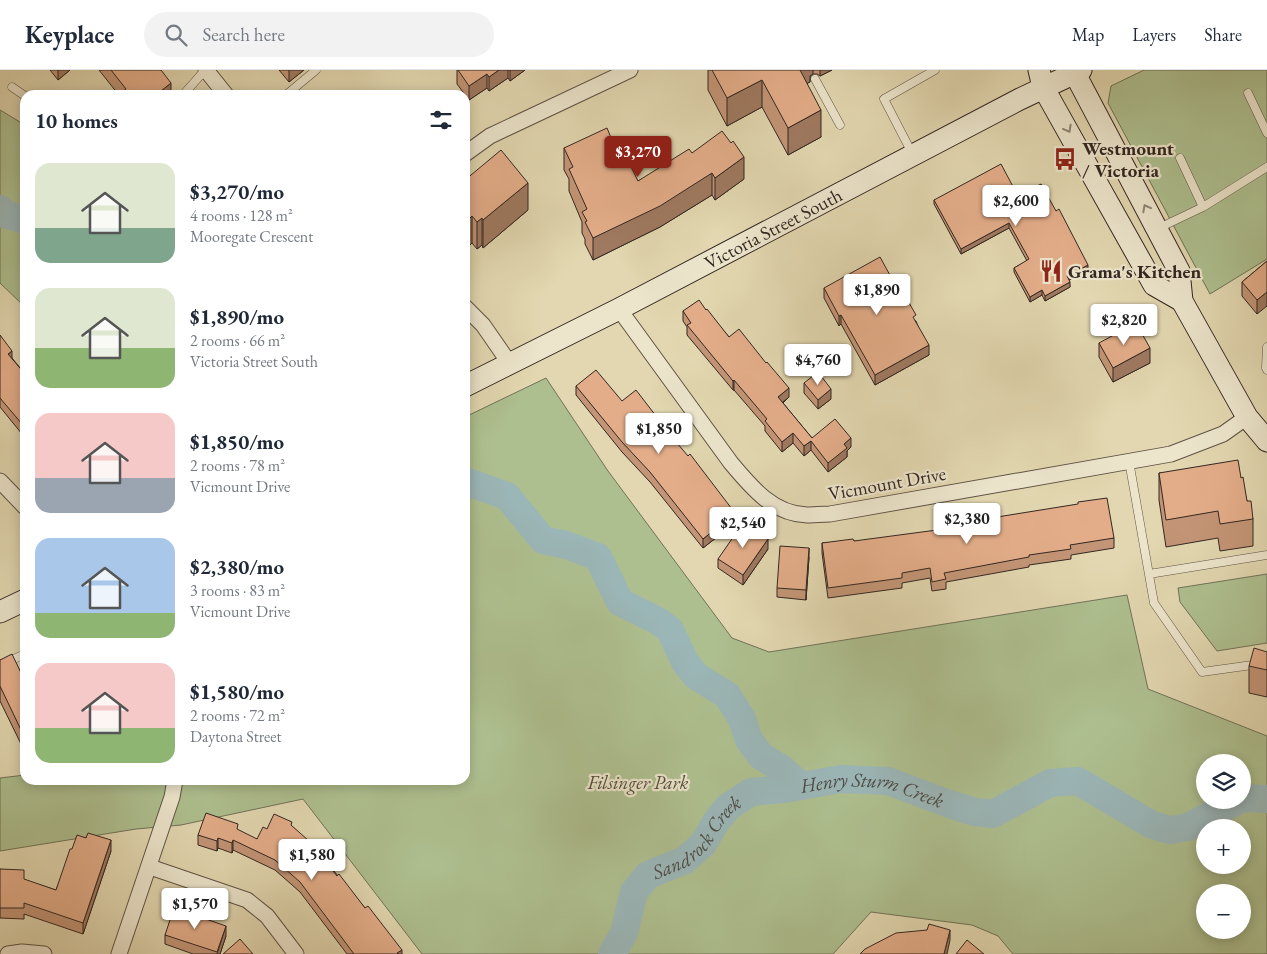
<!DOCTYPE html>
<html lang="en">
<head>
<meta charset="utf-8">
<style>
  :root { --surface:#fff; --page:#f2f2f3; --text:#1f2937; --muted:#747a83; --line:#e0e1e3; --accent:#8f2418 }
  body { margin:0; font-family:"EB Garamond",serif; background:var(--page); color:var(--text); height:100vh; display:flex; flex-direction:column; font-size:19px; white-space:nowrap }
  * { box-sizing:border-box; margin:0 }
  p { font-size:16px; color:var(--muted) }
  .icon { flex:none; width:28px; height:28px; fill:none; stroke:currentColor; stroke-width:2; stroke-linecap:round; stroke-linejoin:round }
  .map { position:relative; flex:1; overflow:hidden }
  .drawer { position:absolute; left:20px; top:20px; width:450px; height:695px; display:flex; flex-direction:column; background:var(--surface); border-radius:15px; box-shadow:0 2px 12px #0003 }
  .drawer>* { flex:none }
  .tools { position:absolute; left:1196px; top:684px; display:grid; gap:10px }
  .tools a { display:grid; place-items:center; width:55px; height:55px; border-radius:50%; background:var(--surface); box-shadow:0 2px 12px #0003; font-size:25px }
  .price { position:absolute; translate:-50% -42px; padding:0 11px; border-radius:5px; background:#fff; color:#222; font-size:16px; line-height:32px; filter:drop-shadow(0 1px 2px #0008) }
  .price::after { content:''; position:absolute; left:50%; top:30px; width:15px; height:11px; margin-left:-8px; background:inherit; clip-path:polygon(0 0,100% 0,50% 100%) }
  .price.selected { background:var(--accent); color:#fff }
  ul { padding:0; list-style:none }
  li { display:flex; align-items:center; gap:15px; height:125px; padding:0 15px }
  li span { display:grid; place-items:center; flex:none; width:140px; height:100px; border-radius:15px; color:#555 }
  li>.icon { margin-inline-start:auto }
  span .icon { width:60px; height:60px; fill:#fffc; stroke-width:1 }
  li b { font-size:21px }
  h2 { display:flex; justify-content:space-between; align-items:center; height:60px; padding:0 15px; font-size:21px }
  header { display:flex; align-items:center; gap:30px; box-sizing:border-box; height:70px; padding:0 25px; background:var(--surface); border-bottom:1px solid var(--line) }
  header strong { font-size:24px }
  nav { display:flex; gap:28px; margin-inline-start:auto; font-size:18px }
  .search { width:350px; height:45px; background:var(--page); display:flex; align-items:center; gap:12px; box-sizing:border-box; padding:0 18px; border-radius:28px; color:var(--muted); font-size:19px }
  .map>svg:first-child { display:block }
  .green { fill:#aebf8f; stroke:#707358; fill-rule:evenodd }
  .lines { fill:none; stroke-linecap:round; stroke-linejoin:round }
  .river { stroke:#9bb6b7; stroke-width:28 }
  .lane-casing { stroke:#5f5346; stroke-width:9 }
  .street-casing { stroke:#5f5346; stroke-width:17 }
  .secondary-casing { stroke:#332722; stroke-width:23 }
  .lane { stroke:#ece5cc; stroke-width:8 }
  .street { stroke:#ece5cc; stroke-width:15 }
  .secondary { stroke:#ece5cc; stroke-width:21 }
  .wall { fill:#c39576; stroke:#332722 }
  .shaded-wall { fill:#9f7960; stroke:#332722 }
  .building { fill:#e3ad89; stroke:#332722 }
  .oneway { stroke:#908677 }
  .labels { text-anchor:middle; stroke-width:4.5; stroke-linejoin:round; paint-order:stroke }
  .poi-label { font-size:19px; font-weight:bold; fill:#332722; stroke:#ece5cc; text-anchor:start }
  .street-label { font-size:19px; fill:#332722; stroke:#ece5cc }
  .park-label { font-size:19px; font-style:italic; fill:#524d3d; stroke:#ece5cc }
  .water-label { font-size:20px; font-style:italic; fill:#4d4b47; stroke:#ece5cc }
</style>
</head>
<body>
<header>
<strong>Keyplace</strong>
<div class="search"><svg class="icon" aria-label="search" viewBox="0 0 24 24"><circle cx="10" cy="10" r="6"/><path d="M15 15l6 6"/></svg>Search here</div>
<nav><a>Map</a><a>Layers</a><a>Share</a></nav>
</header>
<div class="map">
<svg width="1267" height="884" viewBox="0 0 1267 884">
  <rect width="100%" height="100%" fill="#e2d7b0"/>
  <filter id="stains"><feTurbulence type="fractalNoise" baseFrequency=".004" numOctaves="4"/><feColorMatrix values="0 0 0 0 .2 0 0 0 0 .09 0 0 0 0 .02 0 0 0 .5 -.17"/></filter>
  <radialGradient id="worn" r=".72"><stop offset=".6" stop-color="#630" stop-opacity="0"/><stop offset="1" stop-color="#630" stop-opacity=".3"/></radialGradient>
  <path class="green" d="M1144 0H1267V189L1210 224 1108 33 1111 16Z
    M0 40 25 55V237L0 213Z
    M546 308 608 401 732 568 769 582 1127 525 1148 619 1267 666V884H1013L998 866 972 855 871 842 833 884H422L303 729 181 755 136 759 0 781V708L25 705V710H465V347ZM1205 692H1242V730H1205ZM1205 758H1242V795H1205ZM1205 822H1242V860H1205Z
    M1267 504V573L1217 581 1180 532 1178 518Z"/>
  <g class="lines">
    <g class="river">
      <path d="M0 139 4 144 25 150"/>
      <path d="M465 411 507 426 543 470 566 475 598 487 620 532 658 551 670 560 685 592 696 606 727 625 742 649 749 670 761 686 782 699 801 716"/>
      <path d="M1242 728 1267 729"/>
      <path id="s1" d="M612 884 624 863 634 822 648 805 685 790 703 774 716 752 728 737 751 722 784 719 841 709 888 711 952 735 975 742 993 744 1050 713 1078 711 1152 755 1170 760 1188 757 1239 730"/>
    </g>
    <defs>
      <path id="lane" d="M815 9 840 55
        M12 17 25 26
        M1248 23 1267 63
        M183 25 205 0
        M286 25 316 0
        M912 83 884 29 935 0
        M1180 88 1203 137
        M1159 158 1203 137 1267 97
        M1267 277 1266 298 1267 300
        M1129 391 1154 533 1202 602 1267 593
        M1149 504 1267 485
        M0 595 25 584"/>
      <path id="street" d="M206 0 226 25
        M465 84 490 66 630 0
        M465 237 483 255 510 294
        M619 239 731 393C751 417 773 444 807 445 814 445 822 444 830 444L1171 384 1223 364 1247 347
        M0 411 25 437
        M150 797 247 830 267 846 296 884
        M8 884 22 882 44 884
        M119 884 172 727 175 710"/>
      <g id="secondary">
        <path d="M1039 0 1043 17 1154 215 1182 231"/>
        <path d="M1073 0 1179 201 1182 231 1247 347 1267 371"/>
        <path id="s2" d="M465 316 619 239 1020 29 1081 0"/>
        <path d="M0 542 25 530"/>
      </g>
    </defs>
    <use href="#lane" class="lane-casing"/>
    <use href="#street" class="street-casing"/>
    <use href="#secondary" class="secondary-casing"/>
    <use href="#lane" class="lane"/>
    <use href="#street" class="street"/>
    <use href="#secondary" class="secondary"/>
  </g>
  <path class="wall" d="M50 0H70L58 10Z
    M99 0H161L171 25 118 24Z
    M279 0H304L289 12Z
    M457 0H525L510 11 508 8 489 21 487 18 469 30 457 14Z
    M708 0H832L820 6 817 4H813L810 6V12L807 13 821 67 788 85 762 37 727 56 708 20Z
    M612 70 638 111 692 83 744 109 715 130 712 125 660 157 593 190 585 174V169L582 163V152L569 121V109L564 100V78Z
    M465 110 528 140 483 178 482 175 477 179 472 173 467 178 465 176Z
    M1018 126 1088 200 1069 210 1070 217 1045 231 1042 225 1030 232 1014 202V198L1027 191 1009 158 961 184 934 134V130Z
    M1267 191 1257 244 1242 226V212Z
    M824 218 916 251 929 285 875 315 841 254 839 256 824 228Z
    M706 240 729 267 789 327 783 333 812 368 851 377 847 381V387L828 402 811 380 804 386 793 373 782 382 765 361V356L734 320H733L687 265V257L683 251V241Z
    M0 265 12 288 25 304V366L23 363 22 364 0 337Z
    M1099 273 1150 293 1113 312 1099 287Z
    M804 313 831 329 818 339 804 323Z
    M576 316 622 331 656 348 735 453 703 478 650 412 622 382 576 325Z
    M1159 403 1241 408 1247 431 1253 449V476L1220 481 1218 468 1166 477 1159 430Z
    M1114 468V478L1071 485V489L1029 495V497L946 512V519L932 521 930 508 902 513V518L828 528 822 483V473L854 471Z
    M768 479 743 515 718 498V489Z
    M809 487 806 530 777 527V518Z
    M1267 582V627L1249 623V596Z
    M0 590 23 607 25 606V675L22 676 0 631Z
    M292 756 318 782 365 838 402 884H347L300 822 275 800 233 780 232 783 218 778 217 781 198 775V765L257 769 267 759Z
    M72 779 111 781 83 864 24 844V849L0 848V799L24 810 56 820Z
    M165 865 226 866 220 884H193L165 874Z"/>
  <path class="shaded-wall" d="M58 0H70L58 10Z
    M289 0H304L289 12Z
    M499 0H508V8L489 21V7Z
    M510 0H525L510 11Z
    M796 0H813V4L810 6V12L796 19Z
    M820 0H832L820 6Z
    M487 4V18L469 30V16Z
    M762 10V37L727 56V28Z
    M171 13V25H156Z
    M821 40V67L788 85V58Z
    M744 87V109L715 130V108Z
    M712 103V125L660 157 593 190V168Z
    M528 113V140L483 178V150Z
    M472 146V173L467 178V151Z
    M482 148V175L477 179V152Z
    M1009 153V158L961 184V179Z
    M1088 195V200L1067 211V206Z
    M1070 212V217L1045 231V226Z
    M1042 220V225L1030 232V227Z
    M1267 222V236L1257 244V230Z
    M841 245V254L839 256V246Z
    M929 275V285L875 315V305Z
    M1150 278V293L1113 312V298Z
    M12 281V291L8 284Z
    M734 310V320H733V311Z
    M789 318V327L778 336V327Z
    M831 319V329L818 339V330Z
    M22 354H23V363L22 364Z
    M793 363V373L782 382V372Z
    M851 368V377L847 381V387L828 402V393L844 374Z
    M811 371V380L804 386V376Z
    M735 443V453L703 478V469Z
    M768 469V479L743 515V505Z
    M809 478V487L806 530V520Z
    M25 661V675L22 676V662Z
    M218 768V778L217 781V771Z
    M111 770V781L83 864V853Z
    M233 770V780L232 783V773Z
    M226 856V866L220 884H217Z
    M950 860V870L947 884H944Z
    M402 880V884H397V883Z"/>
  <path class="building" d="M111 0H161L171 13 156 25H118L126 19Z
    M458 0H499L489 7 487 4 469 16Z
    M712 0H800L821 40 788 58 762 10 727 28Z
    M607 58 612 70 617 68 638 111 689 79 692 83 722 61 731 73 733 71 744 87 715 108 712 103 660 136 593 168 585 152 587 151 582 142 587 139 569 99 573 97 564 78Z
    M501 80 528 113 483 150 482 148 477 152 472 146 467 151 465 148V110Z
    M1001 94 1018 126 1041 114 1056 141 1059 139 1088 195 1067 206 1070 212 1045 226 1042 220 1030 227 1014 198 1029 189 1009 153 961 179 934 130Z
    M880 187 897 218 900 217 916 245 913 247 929 275 875 305 841 245 839 246 824 218Z
    M1267 191V222L1257 230 1242 212Z
    M699 230 706 240 707 239 729 267 739 259 766 293 767 292 789 318 778 327 812 368 835 349 851 368 844 374 847 378 828 393 811 371 804 376 793 363 782 372 765 351 767 349 734 310 733 311 687 255 691 253 683 241Z
    M1136 253 1150 278 1113 298 1099 273Z
    M0 265 12 281 8 284 25 304V356L23 354H22L0 328Z
    M596 300 622 331 636 320 656 346 655 347 688 386 690 384 735 443 703 469 650 402 622 372 576 316Z
    M818 302 831 319 818 330 804 313Z
    M1238 390 1241 408 1243 407 1247 431H1251L1253 449 1220 454 1218 441 1166 450 1159 403Z
    M1107 428 1114 468 1070 475 1071 479 1029 485V487L944 503 946 509 932 512 930 498 902 503V508L828 518 822 473 853 469 854 471 937 460 991 450V448L1078 434V432Z
    M743 453 768 469 743 505 718 489Z
    M780 476 809 478 806 520 777 518Z
    M1254 578 1267 582V600L1249 596Z
    M12 584 23 607 25 606V661L22 662 0 616V590Z
    M206 743 238 754 237 759 257 769 263 757 267 759 274 744 292 752 291 755 318 779 317 781 337 806 339 804 365 838 368 836 402 880 397 883 398 884H354L300 812 275 790 233 770 232 773 218 768 217 771 198 765Z
    M88 763 111 770 83 853 24 833V838H0V799L24 800V809L56 820 70 779H72L77 765 86 768Z
    M174 838 226 856 217 882 165 865Z
    M929 854 950 860 944 884H860L865 879 896 863 927 860Z
    M240 869 253 884H223Z
    M967 870 984 884H956Z"/>
  <defs><path id="oneway-chevron" d="M-2-3.5L2.5 0L-2 3.5" fill="none" stroke-width="1.6" stroke-linecap="round" stroke-linejoin="round" transform="scale(1.25)"/></defs>
  <g class="oneway">
    <use href="#oneway-chevron" transform="translate(1068 59) rotate(61)"/>
    <use href="#oneway-chevron" transform="translate(1146 138) rotate(-118)"/>
  </g>
  <defs>
    <symbol id="bus-bare" viewBox="-9 -9 18 18"><path d="M-5-6H5V4H4V6H2V4H-2V6H-4V4H-5ZM-3.5-4V0h7V-4ZM-3.5 1.2v1.5H-2V1.2ZM2 1.2v1.5H3.5V1.2Z" fill="#8f2418" stroke="#ece5cc" stroke-width="2.5" paint-order="stroke"/></symbol>
    <symbol id="restaurant-bare" viewBox="-9 -9 18 18"><path d="M-5-6h1v4h1v-4h1v4h1v-4h1v5L-1.5 .5V6h-2V.5L-5-1ZM5-6V6H3V1.5H1.5Q1.5-4 5-6Z" fill="#8f2418" stroke="#ece5cc" stroke-width="2.5" paint-order="stroke"/></symbol>
  </defs>
  <g fill-rule="evenodd">
    <use href="#bus-bare" x="1049" y="73" width="32" height="32"/>
    <use href="#restaurant-bare" x="1035" y="185" width="32" height="32"/>
  </g>
  <g class="labels">
    <g class="poi-label">
      <text x="1082" y="85">Westmount<tspan x="1082" dy="22">/ Victoria</tspan></text>
      <text x="1068" y="208">Grama's Kitchen</text>
    </g>
    <g class="street-label">
      <text dy="7" stroke="none"><textPath href="#s2" startOffset="346">Victoria Street South</textPath></text>
      <text transform="translate(887 413) rotate(-10)" y="7">Vicmount Drive</text>
    </g>
    <g class="park-label">
      <text x="638" y="719">Filsinger Park</text>
    </g>
    <g class="water-label">
      <text dy="7" stroke="none"><textPath href="#s1" startOffset="348">Henry Sturm Creek</textPath></text>
      <text dy="7" stroke="none"><textPath href="#s1" startOffset="152">Sandrock Creek</textPath></text>
    </g>
  </g>
  <rect width="100%" height="100%" filter="url(#stains)"/>
  <rect width="100%" height="100%" fill="url(#worn)"/>
</svg>
<div class="tools">
<a><svg class="icon" aria-label="layers" viewBox="0 0 24 24"><path d="M12 4l9 5-9 5-9-5zM3 14l9 5 9-5"/></svg></a>
<a>+</a>
<a>−</a>
</div>
<b class="price selected" style="left:638px;top:108px">$3,270</b>
<b class="price" style="left:1016px;top:157px">$2,600</b>
<b class="price" style="left:877px;top:246px">$1,890</b>
<b class="price" style="left:1124px;top:276px">$2,820</b>
<b class="price" style="left:818px;top:316px">$4,760</b>
<b class="price" style="left:659px;top:385px">$1,850</b>
<b class="price" style="left:967px;top:475px">$2,380</b>
<b class="price" style="left:743px;top:479px">$2,540</b>
<b class="price" style="left:312px;top:811px">$1,580</b>
<b class="price" style="left:195px;top:860px">$1,570</b>
<section class="drawer">
<h2>10 homes<svg class="icon" aria-label="filters" viewBox="0 0 24 24"><path d="M4 7h16M4 17h16"/><circle cx="9" cy="7" r="2"/><circle cx="15" cy="17" r="2"/></svg></h2>
<ul>
<li><span style="background:linear-gradient(#dfe7d0 65%,#7fa58c 0)"><svg class="icon" aria-label="home" viewBox="0 0 24 24"><path d="M3 11l9-7 9 7M6 9v11h12V9"/></svg></span><div><b>$3,270/mo</b><p>4 rooms · 128 m²</p><p>Mooregate Crescent</p></div></li>
<li><span style="background:linear-gradient(#dfe7d0 60%,#8fb573 0)"><svg class="icon" aria-label="home" viewBox="0 0 24 24"><path d="M3 11l9-7 9 7M6 9v11h12V9"/></svg></span><div><b>$1,890/mo</b><p>2 rooms · 66 m²</p><p>Victoria Street South</p></div></li>
<li><span style="background:linear-gradient(#f6c9c9 65%,#9aa5b1 0)"><svg class="icon" aria-label="home" viewBox="0 0 24 24"><path d="M3 11l9-7 9 7M6 9v11h12V9"/></svg></span><div><b>$1,850/mo</b><p>2 rooms · 78 m²</p><p>Vicmount Drive</p></div></li>
<li><span style="background:linear-gradient(#a9c7e8 75%,#8fb573 0)"><svg class="icon" aria-label="home" viewBox="0 0 24 24"><path d="M3 11l9-7 9 7M6 9v11h12V9"/></svg></span><div><b>$2,380/mo</b><p>3 rooms · 83 m²</p><p>Vicmount Drive</p></div></li>
<li><span style="background:linear-gradient(#f6c9c9 65%,#8fb573 0)"><svg class="icon" aria-label="home" viewBox="0 0 24 24"><path d="M3 11l9-7 9 7M6 9v11h12V9"/></svg></span><div><b>$1,580/mo</b><p>2 rooms · 72 m²</p><p>Daytona Street</p></div></li>
</ul>
</section>
</div>
</body>
</html>
